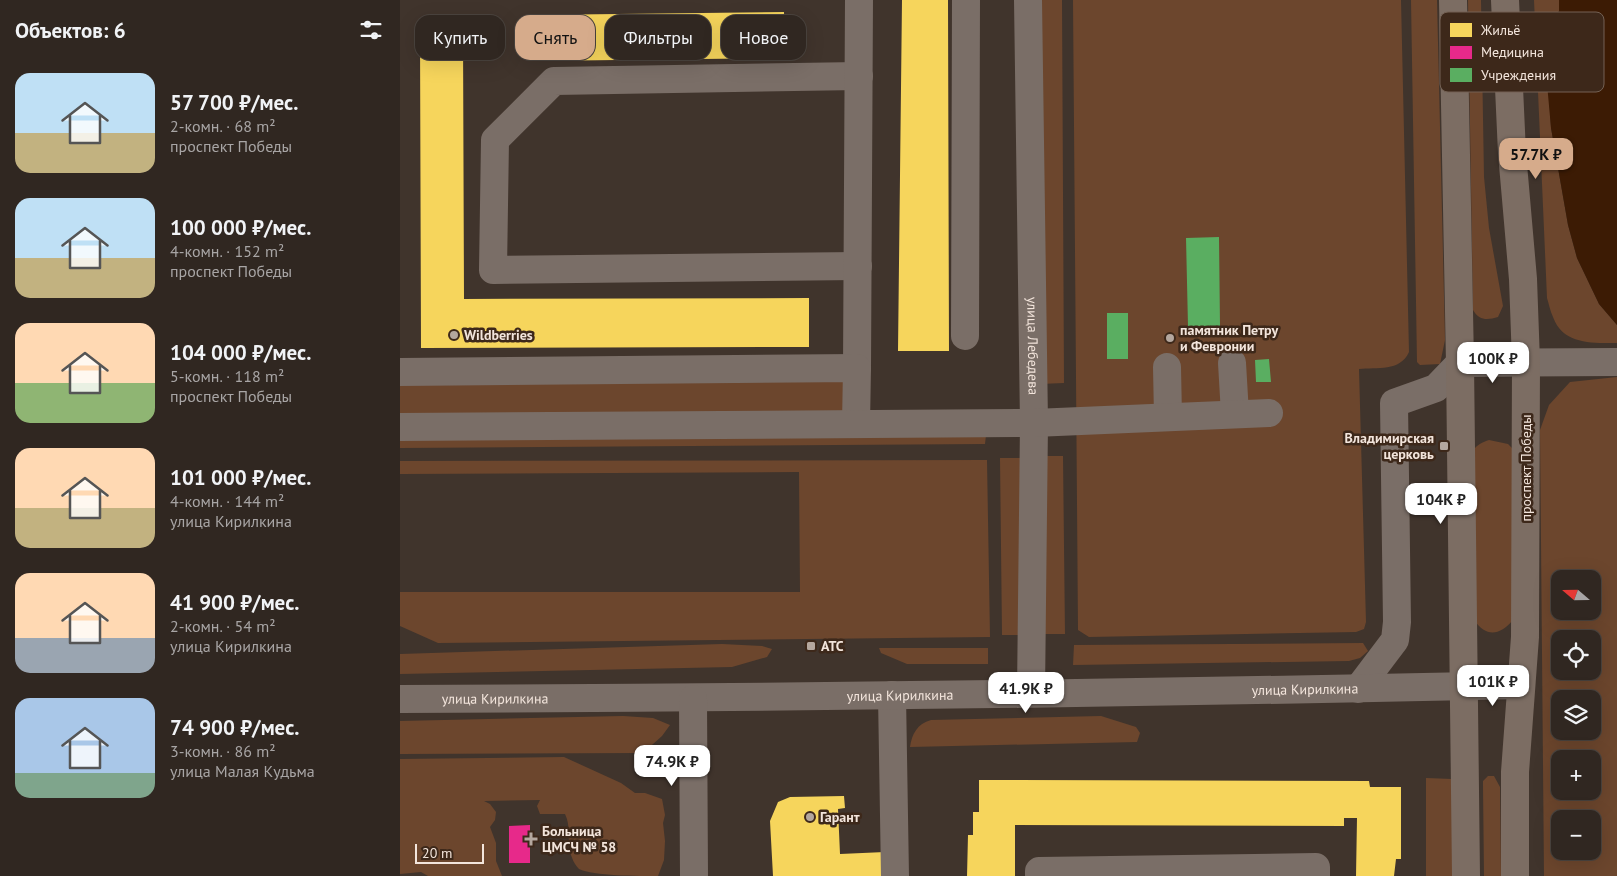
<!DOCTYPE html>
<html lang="ru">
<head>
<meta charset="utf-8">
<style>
  :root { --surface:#302721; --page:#3c332e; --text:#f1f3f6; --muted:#a8a5a5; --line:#4b443f; --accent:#d6ab8b }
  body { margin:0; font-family:"PT Sans",sans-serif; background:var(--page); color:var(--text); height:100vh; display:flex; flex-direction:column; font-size:19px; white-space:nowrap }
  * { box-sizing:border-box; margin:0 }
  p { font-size:16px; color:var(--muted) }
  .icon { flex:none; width:28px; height:28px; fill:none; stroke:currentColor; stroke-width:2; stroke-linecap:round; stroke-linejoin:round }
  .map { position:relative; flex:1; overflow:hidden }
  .sheet { display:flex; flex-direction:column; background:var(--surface); width:400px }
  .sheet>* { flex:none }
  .banner { position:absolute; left:15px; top:15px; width:475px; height:45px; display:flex; gap:10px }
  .needle { width:32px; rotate:290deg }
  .buttons { position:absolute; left:1151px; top:570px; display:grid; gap:10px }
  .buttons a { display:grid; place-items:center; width:50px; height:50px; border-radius:10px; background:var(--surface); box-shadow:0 5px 20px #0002,0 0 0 1px var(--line); font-size:25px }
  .scale { position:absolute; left:15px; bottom:12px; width:69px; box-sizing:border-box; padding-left:5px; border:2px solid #f3e5dc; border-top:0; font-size:14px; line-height:18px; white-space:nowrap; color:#f3e5dc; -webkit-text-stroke:4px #3d281a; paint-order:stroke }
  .price { position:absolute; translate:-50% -42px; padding:0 11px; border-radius:10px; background:#fff; color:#222; font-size:16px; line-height:32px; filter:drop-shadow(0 1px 2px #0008) }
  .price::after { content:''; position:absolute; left:50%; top:30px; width:15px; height:11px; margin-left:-8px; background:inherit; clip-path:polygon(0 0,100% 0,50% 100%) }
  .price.on { background:var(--accent); color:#111 }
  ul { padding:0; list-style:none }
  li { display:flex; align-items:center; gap:15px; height:125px; padding:0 15px }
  li span { display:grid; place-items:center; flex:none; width:140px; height:100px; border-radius:15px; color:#555 }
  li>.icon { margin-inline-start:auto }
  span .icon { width:60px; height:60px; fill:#fffc; stroke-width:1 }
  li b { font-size:21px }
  h2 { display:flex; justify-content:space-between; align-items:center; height:60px; padding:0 15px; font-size:21px }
  .chip { padding:0 18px; border-radius:15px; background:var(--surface); box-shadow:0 5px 20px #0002,0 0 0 1px var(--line); font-size:18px; line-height:45px }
  .chip.on { background:var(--accent); color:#111 }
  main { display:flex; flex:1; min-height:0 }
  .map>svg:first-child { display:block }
  .green { fill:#6c462d; fill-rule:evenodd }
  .water { fill:#3c1b04 }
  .homes { fill:#f6d55c }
  .health { fill:#e7298a }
  .public { fill:#5aae61 }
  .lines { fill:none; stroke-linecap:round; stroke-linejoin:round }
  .minor { stroke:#7a6e67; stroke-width:28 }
  .major { stroke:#7c6d63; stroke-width:28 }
  .poi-dot { fill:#b4a79e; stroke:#3d281a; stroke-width:2 }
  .labels { text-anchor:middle; stroke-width:5; stroke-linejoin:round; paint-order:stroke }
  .poi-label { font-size:14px; font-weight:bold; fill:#f3e5dc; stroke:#3d281a; text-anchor:start }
  .street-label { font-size:14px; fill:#f3e5dc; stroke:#3d281a }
  .key { fill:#3d281a; stroke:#746154; stroke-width:1 }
  .key-label { font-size:14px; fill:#f3e5dc }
</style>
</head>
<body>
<main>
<section class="sheet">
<h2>Объектов: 6<svg class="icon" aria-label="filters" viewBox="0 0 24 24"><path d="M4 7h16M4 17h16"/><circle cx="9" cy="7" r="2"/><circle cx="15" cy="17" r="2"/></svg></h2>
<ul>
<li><span style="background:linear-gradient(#bfe0f5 60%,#c2b280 0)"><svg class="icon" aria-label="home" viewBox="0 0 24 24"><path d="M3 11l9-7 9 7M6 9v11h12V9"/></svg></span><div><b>57 700 ₽/мес.</b><p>2-комн. · 68 m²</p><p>проспект Победы</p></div></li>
<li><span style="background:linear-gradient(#bfe0f5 60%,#c2b280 0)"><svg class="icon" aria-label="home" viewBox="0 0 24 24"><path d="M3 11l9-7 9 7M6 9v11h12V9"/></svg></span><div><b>100 000 ₽/мес.</b><p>4-комн. · 152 m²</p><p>проспект Победы</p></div></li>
<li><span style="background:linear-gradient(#ffd9b3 60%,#8fb573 0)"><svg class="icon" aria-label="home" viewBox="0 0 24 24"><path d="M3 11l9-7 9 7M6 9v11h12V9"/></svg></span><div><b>104 000 ₽/мес.</b><p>5-комн. · 118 m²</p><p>проспект Победы</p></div></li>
<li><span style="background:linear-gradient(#ffd9b3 60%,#c2b280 0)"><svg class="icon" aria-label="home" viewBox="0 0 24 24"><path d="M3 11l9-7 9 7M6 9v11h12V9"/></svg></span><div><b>101 000 ₽/мес.</b><p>4-комн. · 144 m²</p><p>улица Кирилкина</p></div></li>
<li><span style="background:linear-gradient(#ffd9b3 65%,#9aa5b1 0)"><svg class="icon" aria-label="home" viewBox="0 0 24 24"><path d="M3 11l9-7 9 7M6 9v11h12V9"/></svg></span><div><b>41 900 ₽/мес.</b><p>2-комн. · 54 m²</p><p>улица Кирилкина</p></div></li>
<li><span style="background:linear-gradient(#a9c7e8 75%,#7fa58c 0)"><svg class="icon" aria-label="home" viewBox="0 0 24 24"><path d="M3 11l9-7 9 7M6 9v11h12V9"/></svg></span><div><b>74 900 ₽/мес.</b><p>3-комн. · 86 m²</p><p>улица Малая Кудьма</p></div></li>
</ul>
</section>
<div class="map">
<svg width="1217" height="876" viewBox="0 0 1217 876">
  <rect width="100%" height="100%" fill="#40342c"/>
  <path class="green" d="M636 0H662L664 383 640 384Z
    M673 0H1001L1009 352C1000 372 977 367 959 369L966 622 964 629 956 632 689 637 678 630Z
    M1011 0H1037L1045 340 1040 364 1020 365 1017 362Z
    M1068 0H1081L1084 177 1089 228 1103 306 1098 317C1088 320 1079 321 1073 310Z
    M1134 0H1159V11L1150 28 1149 96 1151 128 1168 225 1177 258 1199 304 1217 325V343C1193 343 1163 345 1153 317 1150 311 1149 304 1147 298Z
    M0 372 447 377 444 413 0 418Z
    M1217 377V876H1144L1140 430 1149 405 1170 382ZM1160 579H1192V611H1160ZM1160 639H1192V671H1160ZM1160 699H1192V731H1160ZM1160 759H1192V791H1160ZM1160 819H1192V851H1160Z
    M586 435 585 444 0 448V438Z
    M1089 440 1108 444 1114 450 1112 621C1099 636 1086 637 1074 620L1073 451C1076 445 1083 442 1089 440Z
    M644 456H663L665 634H645Z
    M600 458H620L621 635H602Z
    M587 460 590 637 38 643 0 626V592H400L399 472 0 474V461Z
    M963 643 968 651 960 658 949 661 673 665 674 645Z
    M322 644 362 646 372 649 367 657 332 667 0 674V654Z
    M479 648H588V664H507L481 653Z
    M223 716 253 718 270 725 262 736 243 753 0 754V721Z
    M701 716 736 727 740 733 737 742 510 747C512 734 517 724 531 720Z
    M164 757 221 783 235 793H245L262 799 265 815 263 823 265 841 264 860 258 876C239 876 193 876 179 869 174 864 172 858 170 852 167 838 171 826 165 814H140L137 806 140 800 84 801 90 804 96 812 95 820 90 827 96 843V861L102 876H28L21 872 0 874V759Z
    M1088 776H1094L1100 787 1101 876H1084L1083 786V781Z
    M1026 778 1052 779 1053 876H1026Z"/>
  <path class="water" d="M1159 0H1217V325L1199 304 1177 258 1168 225 1151 128 1145 61V42L1150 28 1159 11Z"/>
  <path class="homes" d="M502 0H548L549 351H498Z
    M384 12 385 58 135 61 134 15Z
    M20 33H63L64 299 409 298V347L21 348Z
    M579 780 969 781 970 787H1001V859H996L994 876H956L957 818H944V826L615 825V876H567L568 835H573V812H579Z
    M444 796 445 808 438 809 440 854 485 852 486 876H373L370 821 378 802 390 797Z"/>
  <path class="health" d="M130 825V863H109V826Z"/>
  <path class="public" d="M819 237 820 326H788L786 238Z
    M707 313H728V359H707Z
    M869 359 871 382H856L855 360Z"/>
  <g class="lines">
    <g class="minor">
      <path id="s1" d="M628 0 634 423 631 693"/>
      <path d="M458 266 93 270 95 140 154 81 459 76"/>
      <path d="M565 336 566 0"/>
      <path d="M832 363 835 414"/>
      <path d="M767 367 768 417"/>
      <path d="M457 368 459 0"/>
      <path d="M0 372 457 368 456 424"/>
      <path d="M0 427 634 423 869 413"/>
      <path d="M958 689 995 640 997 622 994 403 1036 388 1060 363 1217 362"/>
      <path d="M492 695 495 876"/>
      <path id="s2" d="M0 699C374 698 747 693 1121 685"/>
      <path d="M293 699 294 876"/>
      <path d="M639 876V871L916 867V876"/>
    </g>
    <path class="major" d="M1053 0 1060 363 1066 876
      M1105 0 1112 153 1123 279 1126 362 1125 637 1115 772V876"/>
  </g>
  <g class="poi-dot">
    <circle cx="54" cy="335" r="5"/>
    <circle cx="770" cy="338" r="5"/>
    <rect x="1039" y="441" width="10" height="10" rx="2.5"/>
    <rect x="406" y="641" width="10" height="10" rx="2.5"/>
    <circle cx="410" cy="817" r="5"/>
    <path d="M128.5 831.5h5v5h5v5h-5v5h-5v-5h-5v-5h5z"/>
  </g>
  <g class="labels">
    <g class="poi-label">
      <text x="780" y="335">памятник Петру<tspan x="780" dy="16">и Февронии</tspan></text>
      <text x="64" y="340">Wildberries</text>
      <text x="1034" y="443" text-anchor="end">Владимирская<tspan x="1034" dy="16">церковь</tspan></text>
      <text x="421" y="651">АТС</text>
      <text x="420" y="822">Гарант</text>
      <text x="142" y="836">Больница<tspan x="142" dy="16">ЦМСЧ № 58</tspan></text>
    </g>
    <g class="street-label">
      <text dy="5" stroke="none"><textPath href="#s1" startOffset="346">улица Лебедева</textPath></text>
      <text transform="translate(1126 468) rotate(-90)" y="5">проспект Победы</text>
      <text dy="5" stroke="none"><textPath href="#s2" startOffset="905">улица Кирилкина</textPath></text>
      <text dy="5" stroke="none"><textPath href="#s2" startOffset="500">улица Кирилкина</textPath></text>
      <text dy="5" stroke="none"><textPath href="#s2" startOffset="95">улица Кирилкина</textPath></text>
    </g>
  </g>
  <rect x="1040" y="12" width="164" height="80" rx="8" class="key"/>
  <rect x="1050" y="23" width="22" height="14" fill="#f6d55c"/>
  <rect x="1050" y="46" width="22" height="13" fill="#e7298a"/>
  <rect x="1050" y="68" width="22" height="14" fill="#5aae61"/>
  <g class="key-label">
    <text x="1081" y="35">Жильё</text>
    <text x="1081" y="57">Медицина</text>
    <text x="1081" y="80">Учреждения</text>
  </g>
</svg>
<div class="buttons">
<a><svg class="needle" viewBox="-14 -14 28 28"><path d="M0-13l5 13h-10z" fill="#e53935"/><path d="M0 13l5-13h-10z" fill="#a8a5a5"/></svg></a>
<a><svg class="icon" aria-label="locate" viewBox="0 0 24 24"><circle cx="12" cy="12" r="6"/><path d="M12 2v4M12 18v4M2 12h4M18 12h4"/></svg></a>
<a><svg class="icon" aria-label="layers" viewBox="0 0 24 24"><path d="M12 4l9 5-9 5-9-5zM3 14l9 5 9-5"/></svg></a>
<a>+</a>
<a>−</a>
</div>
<div class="scale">20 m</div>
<b class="price on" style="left:1136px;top:180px">57.7K ₽</b>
<b class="price" style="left:1093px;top:384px">100K ₽</b>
<b class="price" style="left:1041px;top:525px">104K ₽</b>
<b class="price" style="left:1093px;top:707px">101K ₽</b>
<b class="price" style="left:626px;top:714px">41.9K ₽</b>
<b class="price" style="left:272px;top:787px">74.9K ₽</b>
<div class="banner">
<a class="chip">Купить</a>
<a class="chip on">Снять</a>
<a class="chip">Фильтры</a>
<a class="chip">Новое</a>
</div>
</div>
</main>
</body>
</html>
